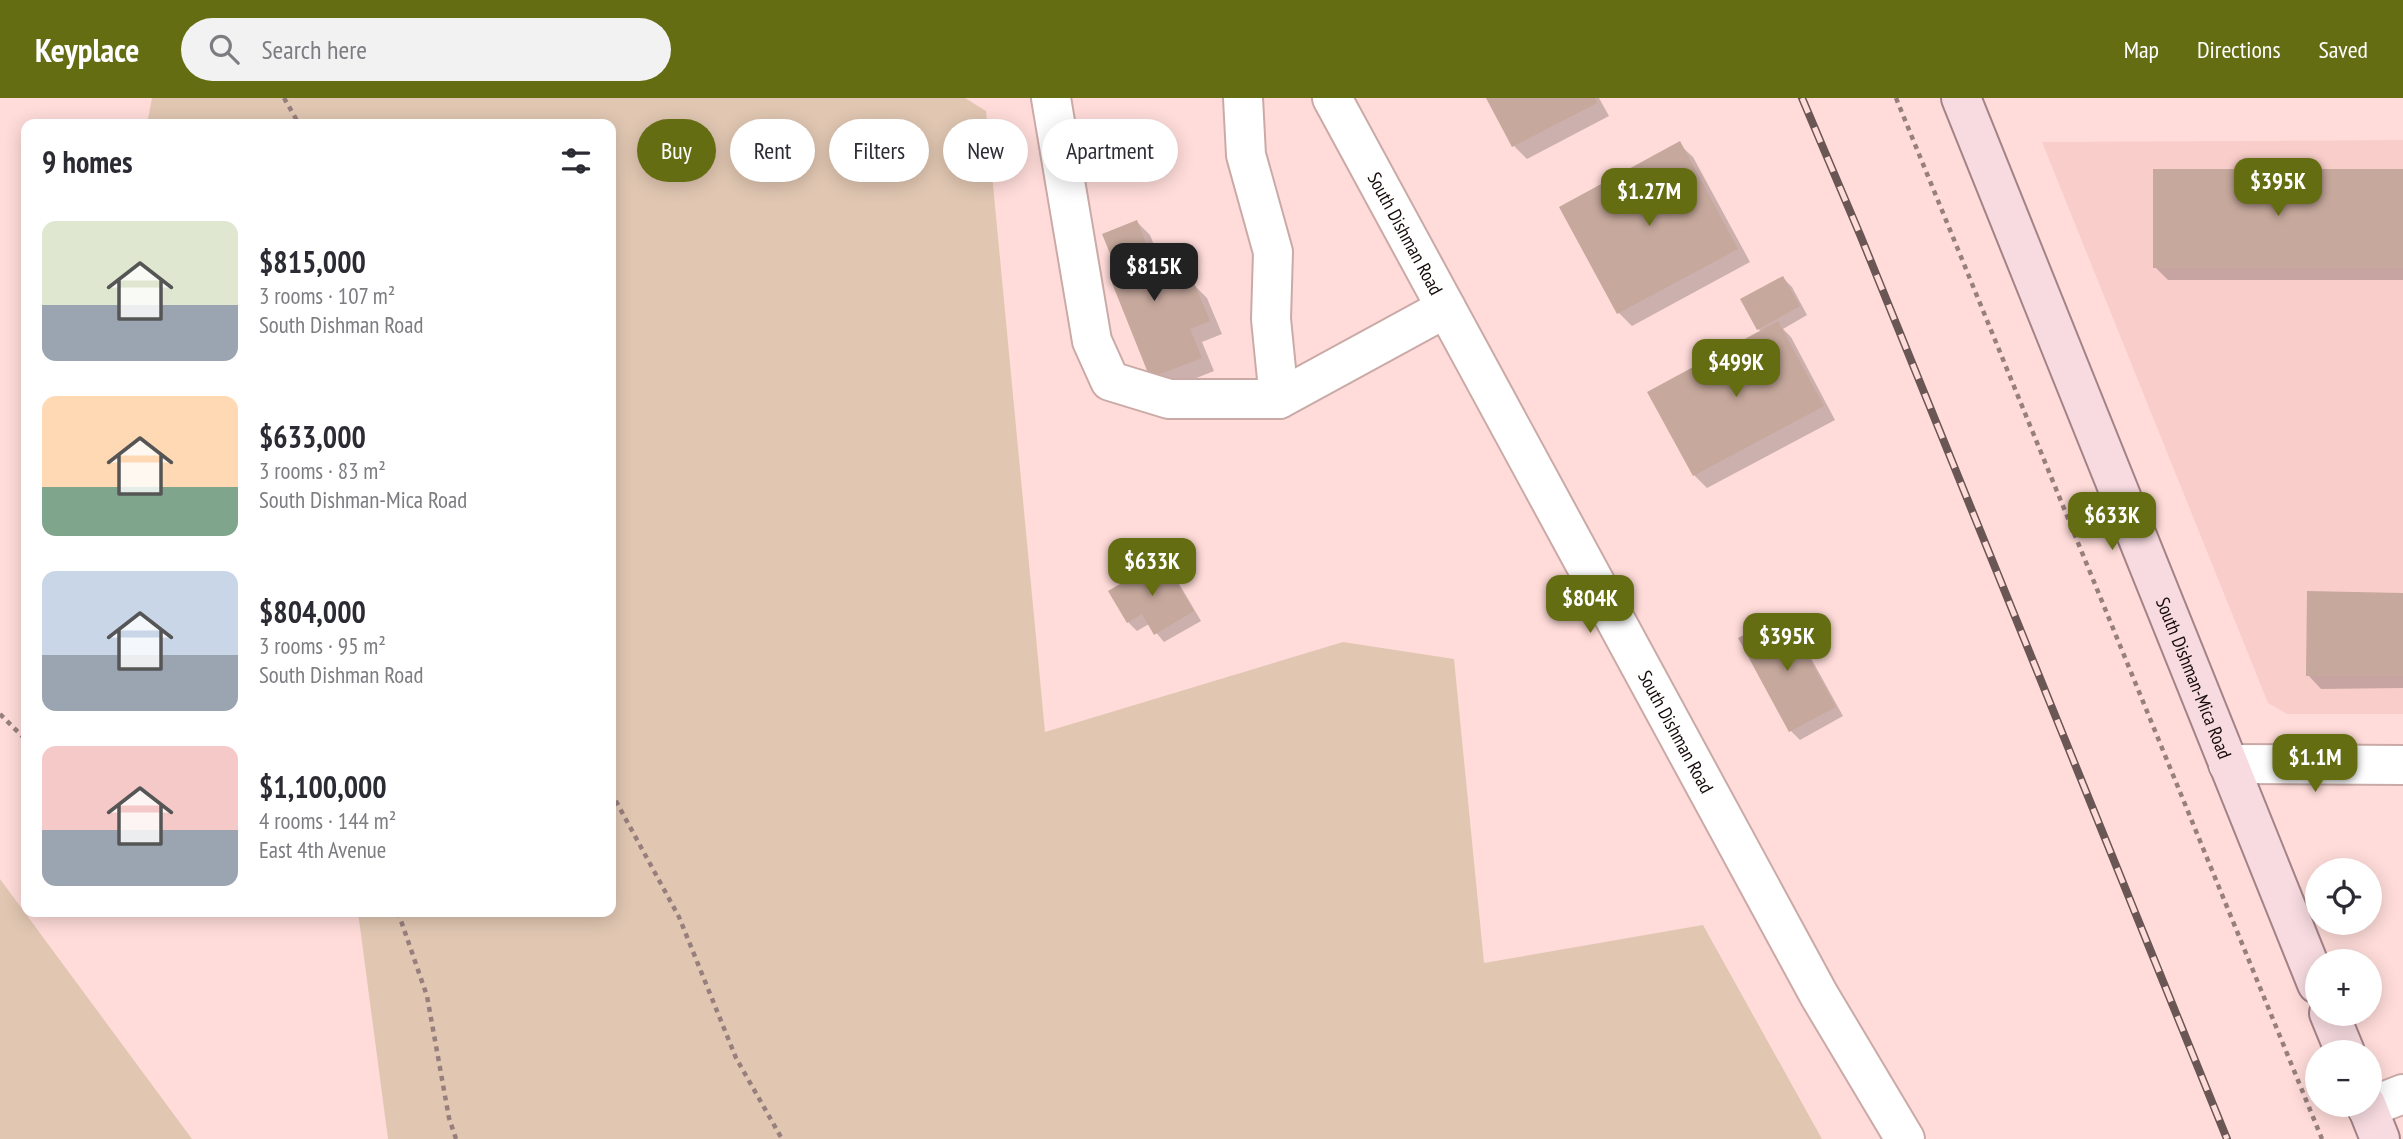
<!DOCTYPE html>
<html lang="en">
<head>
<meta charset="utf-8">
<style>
  :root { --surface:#fff; --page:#f2f2f3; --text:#2b2b33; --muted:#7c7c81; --accent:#656d13 }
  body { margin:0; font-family:"PT Sans Narrow",sans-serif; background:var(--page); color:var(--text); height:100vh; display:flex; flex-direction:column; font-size:26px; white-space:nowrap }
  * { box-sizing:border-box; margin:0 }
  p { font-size:23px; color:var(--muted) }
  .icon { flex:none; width:38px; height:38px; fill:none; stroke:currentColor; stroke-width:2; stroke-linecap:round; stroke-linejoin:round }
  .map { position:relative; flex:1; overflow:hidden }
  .sheet { position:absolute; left:21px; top:21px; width:595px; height:798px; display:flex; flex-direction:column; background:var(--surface); border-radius:14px; box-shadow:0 4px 18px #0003 }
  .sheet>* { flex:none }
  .top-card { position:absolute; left:637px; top:21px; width:665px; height:63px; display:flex; gap:14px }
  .fabs { position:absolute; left:2305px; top:760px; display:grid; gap:14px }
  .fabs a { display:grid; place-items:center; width:77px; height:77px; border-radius:50%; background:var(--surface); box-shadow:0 4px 18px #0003; font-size:35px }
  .price { position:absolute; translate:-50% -60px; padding:0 16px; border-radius:14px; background:var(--accent); color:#fff; font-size:23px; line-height:46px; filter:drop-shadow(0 2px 4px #0008) }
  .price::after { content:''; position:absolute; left:50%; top:42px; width:21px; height:16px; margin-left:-10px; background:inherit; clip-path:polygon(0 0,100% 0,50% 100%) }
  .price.active { background:#222; color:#fff }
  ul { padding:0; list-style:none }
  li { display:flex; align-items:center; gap:21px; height:175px; padding:0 21px }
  li span { display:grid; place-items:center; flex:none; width:196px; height:140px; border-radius:14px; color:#555 }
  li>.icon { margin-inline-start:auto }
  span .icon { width:84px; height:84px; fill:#fffc; stroke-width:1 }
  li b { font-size:30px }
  h2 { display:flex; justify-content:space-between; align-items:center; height:84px; padding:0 21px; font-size:30px }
  .chip { padding:0 24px; border-radius:32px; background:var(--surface); box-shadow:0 4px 18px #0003; font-size:24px; line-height:63px }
  .chip.active { background:var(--accent); color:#fff }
  header { display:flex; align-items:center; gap:42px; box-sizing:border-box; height:98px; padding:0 35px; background:var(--accent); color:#fff }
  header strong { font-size:33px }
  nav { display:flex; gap:38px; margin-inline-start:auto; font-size:24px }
  .search { width:490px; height:63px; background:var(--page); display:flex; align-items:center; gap:18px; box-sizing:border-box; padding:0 24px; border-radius:38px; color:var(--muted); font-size:26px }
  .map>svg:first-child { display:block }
  .built { fill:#f9ceca }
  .green { fill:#e1c7b2 }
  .shadow { fill:#0003 }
  .building { fill:#c6a89c }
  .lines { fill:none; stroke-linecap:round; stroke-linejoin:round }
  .minor-casing { stroke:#caaaa6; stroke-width:42 }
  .major-casing { stroke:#a48387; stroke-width:42 }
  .path { stroke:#977f7d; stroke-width:4.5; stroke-dasharray:5 5; stroke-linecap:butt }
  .minor { stroke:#fff; stroke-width:38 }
  .major { stroke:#f7dbe0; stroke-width:38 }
  .rail-casing { stroke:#6a5755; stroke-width:8 }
  .rail { stroke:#ffdcd9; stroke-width:5; stroke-dasharray:16; stroke-linecap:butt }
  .labels { text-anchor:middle; stroke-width:5; stroke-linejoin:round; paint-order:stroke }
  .street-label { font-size:19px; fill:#160b0a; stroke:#ffdcd9 }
</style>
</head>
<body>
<header>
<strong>Keyplace</strong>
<div class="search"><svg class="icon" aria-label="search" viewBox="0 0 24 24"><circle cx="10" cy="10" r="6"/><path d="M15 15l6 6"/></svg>Search here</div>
<nav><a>Map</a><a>Directions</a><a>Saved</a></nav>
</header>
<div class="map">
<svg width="2403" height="1041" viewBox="0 0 2403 1041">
  <rect width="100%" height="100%" fill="#ffdcd9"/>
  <path class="built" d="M2403 42V616H2287L2268 605 2042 44Z"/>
  <path class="green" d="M152 0H965L986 13 1045 634 1343 544 1454 561 1484 865 1703 827 1822 1041H388L358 814H611V26H147Z
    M0 781 192 1041H0Z"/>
  <path class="shadow" d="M1488 0H1599L1609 18 1527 61 1514 48Z
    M1679 46 1693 59 1750 164 1632 228 1619 215 1561 109Z
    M2403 72V182H2168L2155 169Z
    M1137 124 1150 137 1162 167 1177 180 1181 192 1194 187 1207 200 1222 236 1202 244 1214 273 1164 293 1151 279 1123 183Z
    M1783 180 1792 189 1807 217 1783 231 1791 239 1835 322 1707 390 1694 377 1762 234 1758 231Z
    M1162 463 1171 472 1201 523 1164 544 1149 526 1137 533 1128 524Z
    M2403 496V590L2321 591 2308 577Z
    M1783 517 1792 526 1843 618 1800 642 1791 633Z"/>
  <path class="building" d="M1486 0H1595L1597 5 1512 49Z
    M1680 43 1738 151 1617 216 1559 109Z
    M2153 71H2403V170H2153Z
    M1137 122 1155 168 1164 165 1175 193 1194 185 1210 223 1190 231 1202 260 1150 280 1112 185 1121 182 1102 136Z
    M1783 178 1800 208 1757 232 1740 201Z
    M1778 223 1824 308 1693 378 1647 294Z
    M1163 461 1194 513 1154 537 1142 516 1127 525 1108 493Z
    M2307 493 2403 495V578H2306Z
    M1784 515 1836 609 1789 634 1738 540Z"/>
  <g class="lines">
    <defs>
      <g id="minor">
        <path d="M1051 0 1092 243 1110 283 1169 301H1279L1446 210"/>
        <path d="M1243 0 1246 57 1273 154 1271 221 1279 301"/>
        <path id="s1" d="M1332 0 1819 897 1905 1041"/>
        <path d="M2228 666 2403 667"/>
        <path d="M2367 1010 2403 996"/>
      </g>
      <g id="major">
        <path id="s2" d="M1961 0 2317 886"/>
        <path d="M2329 915 2345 954"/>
        <path d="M2366 1006 2380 1041"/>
      </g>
    </defs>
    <use href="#minor" class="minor-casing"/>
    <use href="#major" class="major-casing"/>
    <path class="path" d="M284 0 299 26
      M1896 0 2322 1041
      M0 616 22 638H26
      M611 694 679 819 736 960 782 1041
      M398 814 427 898 449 1020 456 1041"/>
    <use href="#minor" class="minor"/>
    <use href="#major" class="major"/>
    <defs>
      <path id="rail" d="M1802 0 1861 139 2227 1041"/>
    </defs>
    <use href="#rail" class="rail-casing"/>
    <use href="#rail" class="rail"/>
  </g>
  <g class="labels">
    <g class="street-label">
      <text dy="7" stroke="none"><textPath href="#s1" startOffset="154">South Dishman Road</textPath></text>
      <text dy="7" stroke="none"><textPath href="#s2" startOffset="625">South Dishman-Mica Road</textPath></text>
      <text dy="7" stroke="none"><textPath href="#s1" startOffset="721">South Dishman Road</textPath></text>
    </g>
  </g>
</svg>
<div class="fabs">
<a><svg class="icon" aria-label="locate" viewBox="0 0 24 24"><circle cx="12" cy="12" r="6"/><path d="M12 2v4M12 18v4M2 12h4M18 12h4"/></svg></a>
<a>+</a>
<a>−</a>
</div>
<b class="price" style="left:2278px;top:120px">$395K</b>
<b class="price" style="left:1649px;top:130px">$1.27M</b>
<b class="price active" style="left:1154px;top:205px">$815K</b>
<b class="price" style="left:1736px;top:301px">$499K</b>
<b class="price" style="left:2112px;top:454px">$633K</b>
<b class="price" style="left:1152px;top:500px">$633K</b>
<b class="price" style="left:1590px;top:537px">$804K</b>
<b class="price" style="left:1787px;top:575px">$395K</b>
<b class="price" style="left:2315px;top:696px">$1.1M</b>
<div class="top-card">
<a class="chip active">Buy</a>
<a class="chip">Rent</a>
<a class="chip">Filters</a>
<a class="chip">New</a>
<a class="chip">Apartment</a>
</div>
<section class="sheet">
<h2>9 homes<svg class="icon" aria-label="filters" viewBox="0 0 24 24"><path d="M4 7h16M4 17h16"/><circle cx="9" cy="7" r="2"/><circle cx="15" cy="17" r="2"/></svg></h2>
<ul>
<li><span style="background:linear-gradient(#dfe7d0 60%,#9aa5b1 0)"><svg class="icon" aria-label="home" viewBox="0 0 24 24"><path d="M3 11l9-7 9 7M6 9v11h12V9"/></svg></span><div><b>$815,000</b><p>3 rooms · 107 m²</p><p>South Dishman Road</p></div></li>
<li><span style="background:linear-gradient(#ffd9b3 65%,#7fa58c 0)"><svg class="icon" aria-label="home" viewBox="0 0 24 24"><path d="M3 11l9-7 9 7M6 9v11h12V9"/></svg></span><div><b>$633,000</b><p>3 rooms · 83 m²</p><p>South Dishman-Mica Road</p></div></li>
<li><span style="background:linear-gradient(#c9d6e8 60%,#9aa5b1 0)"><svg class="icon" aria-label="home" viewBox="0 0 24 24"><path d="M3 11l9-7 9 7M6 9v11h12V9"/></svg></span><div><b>$804,000</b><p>3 rooms · 95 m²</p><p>South Dishman Road</p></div></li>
<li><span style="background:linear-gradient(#f6c9c9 60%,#9aa5b1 0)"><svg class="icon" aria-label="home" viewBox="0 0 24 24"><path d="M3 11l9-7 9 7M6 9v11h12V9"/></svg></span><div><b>$1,100,000</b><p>4 rooms · 144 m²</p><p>East 4th Avenue</p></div></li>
</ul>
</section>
</div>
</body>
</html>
